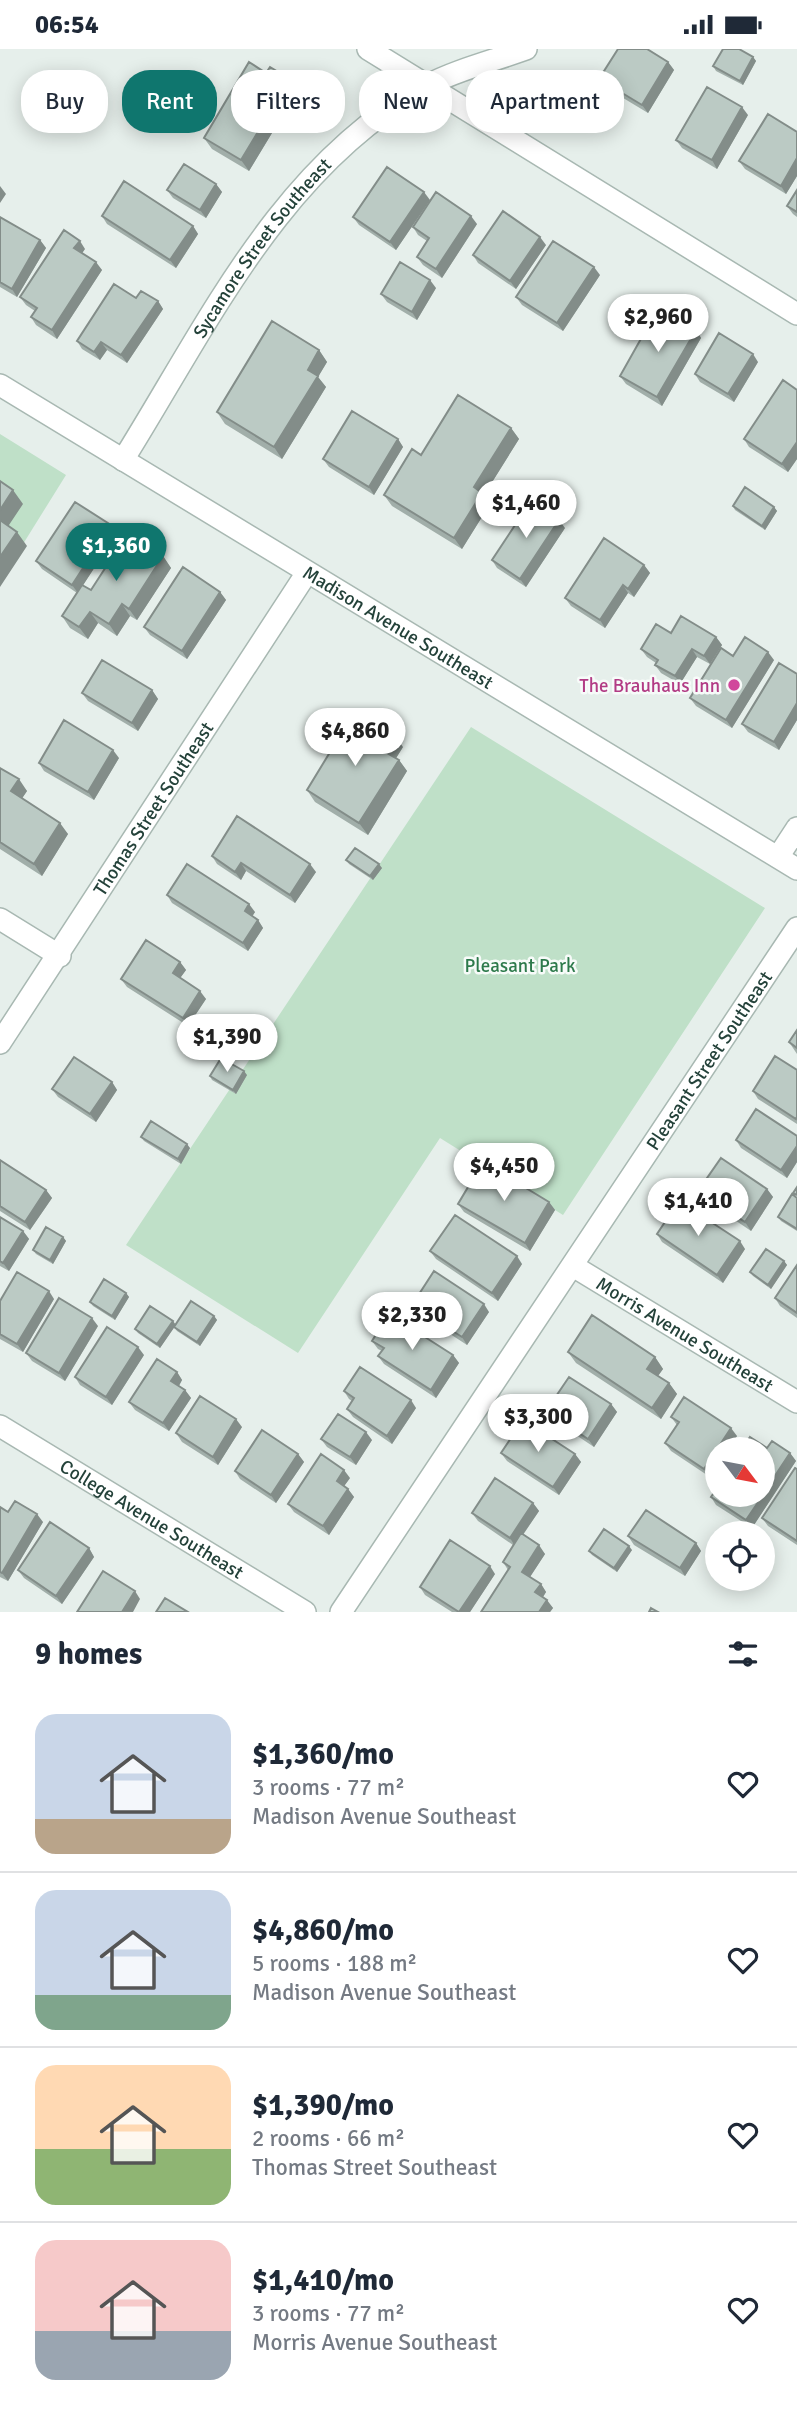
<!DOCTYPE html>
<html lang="en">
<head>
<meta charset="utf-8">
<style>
  :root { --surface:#fff; --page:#f6f6f7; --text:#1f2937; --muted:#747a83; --line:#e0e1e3; --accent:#0f766e }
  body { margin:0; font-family:Signika,sans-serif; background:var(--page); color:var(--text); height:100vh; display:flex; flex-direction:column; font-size:26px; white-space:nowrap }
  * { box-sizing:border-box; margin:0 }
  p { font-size:23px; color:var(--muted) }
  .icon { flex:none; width:38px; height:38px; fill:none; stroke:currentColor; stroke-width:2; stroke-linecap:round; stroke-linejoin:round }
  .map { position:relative; height:1563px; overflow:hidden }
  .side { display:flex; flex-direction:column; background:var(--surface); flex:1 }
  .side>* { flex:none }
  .hud { position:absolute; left:21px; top:21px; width:756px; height:63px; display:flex; gap:14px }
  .needle { width:46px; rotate:122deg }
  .buttons { position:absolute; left:705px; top:1388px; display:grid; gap:14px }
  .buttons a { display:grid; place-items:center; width:70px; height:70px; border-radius:50%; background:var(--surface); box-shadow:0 4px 18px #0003; font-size:35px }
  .price { position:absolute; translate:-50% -60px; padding:0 16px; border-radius:24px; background:#fff; color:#222; font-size:23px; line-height:46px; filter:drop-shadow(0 2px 4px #0008) }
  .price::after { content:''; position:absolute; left:50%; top:42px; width:21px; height:16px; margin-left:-10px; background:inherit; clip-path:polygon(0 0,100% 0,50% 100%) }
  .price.selected { background:var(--accent); color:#fff }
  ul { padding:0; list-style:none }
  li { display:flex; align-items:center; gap:21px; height:175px; padding:0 35px }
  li+li { border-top:2px solid var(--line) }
  li span { display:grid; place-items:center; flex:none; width:196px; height:140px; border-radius:21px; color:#555 }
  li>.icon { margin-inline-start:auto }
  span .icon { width:84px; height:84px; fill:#fffc; stroke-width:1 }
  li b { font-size:30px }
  h2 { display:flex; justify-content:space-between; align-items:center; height:84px; padding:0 35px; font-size:30px }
  .tag { padding:0 24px; border-radius:28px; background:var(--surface); box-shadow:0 4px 18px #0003; font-size:24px; line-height:63px }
  .tag.selected { background:var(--accent); color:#fff }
  .status { display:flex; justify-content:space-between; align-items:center; height:49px; padding:0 35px; background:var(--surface); direction:ltr }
  .status svg { height:19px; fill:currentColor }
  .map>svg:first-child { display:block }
  .park { fill:#bfe0c8 }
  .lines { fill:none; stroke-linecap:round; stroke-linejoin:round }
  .minor-casing { stroke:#a8b8b2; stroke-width:24 }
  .tertiary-casing { stroke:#a8b8b2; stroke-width:24 }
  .minor { stroke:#fff; stroke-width:21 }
  .tertiary { stroke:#fff; stroke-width:21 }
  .wall { fill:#a1aea9 }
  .shaded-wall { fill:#838d89 }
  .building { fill:#bbcac4; stroke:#838d89; stroke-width:2 }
  .hotel-dot { fill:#d1479c; stroke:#f7fbf9; stroke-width:2.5 }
  .labels { text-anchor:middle; stroke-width:5; stroke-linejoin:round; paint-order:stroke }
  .street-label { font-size:19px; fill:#24423a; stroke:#f7fbf9 }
  .hotel-label { font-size:19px; fill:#b23c85; stroke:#f7fbf9; text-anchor:end }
  .park-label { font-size:19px; fill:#2d7a4b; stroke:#f7fbf9 }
</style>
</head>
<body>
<div class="status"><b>06:54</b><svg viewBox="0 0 49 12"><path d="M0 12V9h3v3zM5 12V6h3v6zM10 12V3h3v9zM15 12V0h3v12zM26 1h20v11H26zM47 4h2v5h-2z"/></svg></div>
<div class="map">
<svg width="797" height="1563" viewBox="0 0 797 1563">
  <rect width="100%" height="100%" fill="#e6efeb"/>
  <path class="park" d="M0 385 66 426 0 532Z
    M471 678 765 859 563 1166 440 1089 298 1304 126 1196Z"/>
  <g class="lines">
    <defs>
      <g id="minor">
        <path d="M368 0 797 265"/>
        <path id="s1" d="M123 411C208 275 280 118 426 37 456 21 493 12 526 0"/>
        <path d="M778 808 797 779"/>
        <path d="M0 870 60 907"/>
        <path id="s2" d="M0 994 306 525"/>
        <path id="s3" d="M573 1217 797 1353"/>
        <path id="s4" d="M0 1377 305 1563"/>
        <path id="s5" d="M341 1563 797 879"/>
      </g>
      <g id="tertiary">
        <path id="s6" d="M0 336 797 820"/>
      </g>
    </defs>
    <use href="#minor" class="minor-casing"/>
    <use href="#tertiary" class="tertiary-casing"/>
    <use href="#minor" class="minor"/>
    <use href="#tertiary" class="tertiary"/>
  </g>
  <path class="wall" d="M753 8 756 12 743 36 716 22 713 17Z
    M668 13 674 21 648 64 605 38 599 30Z
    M298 41 249 122 212 100 204 89Z
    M748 66 717 120 682 99 676 91Z
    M797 83V127L786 145 745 120 739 112Z
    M216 135 222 143 206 169 173 149 167 141Z
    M797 141V168L793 165 787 157Z
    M430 151 396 201 359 176 353 168Z
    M102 167 193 177 198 185 176 219 107 175Z
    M0 168 40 191 46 199 17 248 0 238Z
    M477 175 442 229 423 216 417 208 427 192 418 186 413 178Z
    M546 196 516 240 478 214 473 206Z
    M85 200 82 204 102 221 57 290 36 276 31 268 35 262 26 256 20 248Z
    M600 226 563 282 522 256 516 248Z
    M436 239 417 271 387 253 381 245Z
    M136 249 158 252 163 260 127 314 107 301 100 311 82 300 77 292Z
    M659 277 696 281 701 289 662 357 626 335 620 327Z
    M319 301 327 313 318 328 326 338 282 410 225 375 217 363Z
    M758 313 734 353 700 333 695 325Z
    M797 341V410L788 423 749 398 744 390Z
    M511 379 519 390 484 446 490 455 462 500 392 457 384 446 421 406Z
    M398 390 403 398 374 446 329 418 323 410Z
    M733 457 774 458 777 462 765 481 735 461Z
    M111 476 117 484 83 536 91 541 163 507 171 519 137 571 130 567 117 587 98 574 88 590 70 579 62 567 77 544 42 520 36 512Z
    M565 479 526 538 497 519 492 511Z
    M644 516 650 524 634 548 628 544 605 579 571 557 565 549Z
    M220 543 226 551 187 610 150 586 144 578Z
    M671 584 716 588 722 596 710 615 697 608 680 635 661 624 655 616 656 614 647 608 641 600Z
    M733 607 774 611 732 679 696 657 690 649Z
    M797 625V671L779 701 748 683 742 675Z
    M152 641 158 650 138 682 88 652 82 644Z
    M403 698 396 709 399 711 407 722 368 786 315 753 307 741Z
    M119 709 94 751 44 722 39 714Z
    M0 719 27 742 22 749 68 785 42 827 0 800Z
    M212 807 316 823 295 854 246 822 241 831 217 815Z
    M346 811 382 819 373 831 349 815Z
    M167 846 255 863 252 867 258 871 263 879 248 902 172 854Z
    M180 913 186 921 180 929 206 950 188 977 127 938 121 930Z
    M797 981V1005L789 993Z
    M797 1021V1075L758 1050 753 1042Z
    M247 1026 236 1045 212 1031 210 1027Z
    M112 1033 117 1041 96 1073 58 1048 52 1040Z
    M797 1087V1113L787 1129 741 1099 736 1091Z
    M141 1088 190 1099 181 1115 144 1092Z
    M0 1111 46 1141 52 1149 30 1181 0 1162Z
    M767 1140 773 1148 751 1182 704 1150 698 1142Z
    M797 1149V1182L781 1172 778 1168Z
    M549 1153 555 1161 530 1202 464 1163 458 1155Z
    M0 1168 23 1182 29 1190 9 1222 0 1217Z
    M657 1185 745 1200 723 1234 662 1193Z
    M63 1188 66 1192 53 1215 36 1205 33 1201Z
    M430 1202 522 1215 498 1252 436 1210Z
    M784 1212 787 1216 771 1240 753 1227 750 1223Z
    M797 1216V1269L780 1257 775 1249Z
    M126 1244 129 1248 115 1271 93 1257 90 1253Z
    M54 1250 23 1303 0 1290V1252Z
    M412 1256 489 1263 467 1296 418 1264Z
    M214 1267 217 1271 200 1297 177 1282 174 1278 160 1299 138 1284 135 1280 175 1275Z
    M98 1277 65 1332 32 1312 26 1304Z
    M372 1292 453 1306 459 1314 436 1349 384 1315 378 1307 382 1302 378 1300Z
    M568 1303 655 1308 663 1320 658 1327 669 1334 677 1345 661 1370 576 1314Z
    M144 1306 112 1356 80 1336 75 1328Z
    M177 1323 182 1331 179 1337 185 1341 191 1349 169 1382 135 1361 129 1353Z
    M344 1342 416 1359 392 1395 353 1368 347 1360 352 1352 349 1350Z
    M611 1355 617 1363 594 1398 552 1370 546 1362Z
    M671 1368 737 1387 728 1400H718V1417L710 1428 671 1402 665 1394 677 1376Z
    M242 1378 218 1416 182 1393 176 1384Z
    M321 1390 372 1391 356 1416 327 1398Z
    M501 1404 575 1405 581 1413 559 1446 507 1412Z
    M790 1404 796 1412 752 1479 716 1456 711 1448Z
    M298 1405 304 1413 276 1454 240 1430 235 1422Z
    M797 1420V1496L768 1477 762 1469Z
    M350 1429 344 1437 348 1440 354 1448 329 1486 294 1463 288 1455Z
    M533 1454 539 1462 523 1486 545 1505 530 1528 541 1535 546 1543 543 1548 553 1559 550 1563H481L508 1521 503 1513 513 1496 478 1472 472 1464Z
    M0 1458 8 1463 43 1473 8 1532 0 1528Z
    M628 1487 696 1494 701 1502 685 1527 634 1496Z
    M89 1499 94 1508 62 1555 24 1529 18 1521Z
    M632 1501 617 1523 592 1506 589 1502Z
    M495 1525 470 1563H452L425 1546 420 1538Z"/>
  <path class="shaded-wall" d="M753 8 756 12 743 36 740 32Z
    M668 13 674 21 648 64 642 56Z
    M290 30 298 41 249 122 241 111Z
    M742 58 748 66 717 120 712 111Z
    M797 109V127L786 145 781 137Z
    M216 135 222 143 206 169 200 161Z
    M0 137 6 145 0 154Z
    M424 143 430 151 396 201 390 193Z
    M471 167 477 175 442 229 436 220Z
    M193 177 198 185 176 219 170 211Z
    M540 188 546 196 516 240 510 232Z
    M40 191 46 199 17 248 12 240Z
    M80 192 85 200 80 207 74 199Z
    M96 213 102 221 57 290 52 281Z
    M594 218 600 226 563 282 557 274Z
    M430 231 436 239 417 271 412 263Z
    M158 252 163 260 127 314 121 306Z
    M696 281 701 289 662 357 657 348Z
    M101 293 107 301 100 311 94 303Z
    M319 301 327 313 318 328 326 338 282 410 274 398 308 321Z
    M753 305 758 313 734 353 728 345Z
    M511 379 519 390 484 446 490 455 462 500 454 489 474 438Z
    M398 390 403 398 374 446 369 438Z
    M797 393V410L788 423 782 415Z
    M13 441 23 455 5 482 0 475V461Z
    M774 458 777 462 765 481 762 477Z
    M559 471 565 479 526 538 520 530Z
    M111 476 117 484 78 544 72 536Z
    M17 483 27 497 0 538V508Z
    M163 507 171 519 137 571 129 560Z
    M644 516 650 524 634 548 628 540Z
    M623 536 628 544 605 579 600 571Z
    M220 543 226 551 187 610 182 602Z
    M122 555 130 567 117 587 109 575Z
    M90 563 98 574 88 590 79 578Z
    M716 588 722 596 710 615 704 607Z
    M692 600 697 608 680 635 675 627Z
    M768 603 774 611 732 679 726 671Z
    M152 641 158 650 138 682 132 674Z
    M797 654V671L779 701 774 693Z
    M395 687 403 698 393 714 385 703Z
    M113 701 119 709 94 751 88 743Z
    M399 711 407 722 368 786 359 774Z
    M19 730 27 742 19 754 11 742Z
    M60 774 68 785 42 827 34 815Z
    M241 814 246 822 241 831 235 823Z
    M310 815 316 823 295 854 290 846Z
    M379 815 382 819 373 831 370 827Z
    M249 855 255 863 250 871 245 862Z
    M258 871 263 879 248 902 243 894Z
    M180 913 186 921 178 932 173 924Z
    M200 942 206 950 188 977 183 969Z
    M244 1022 247 1026 236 1045 233 1041Z
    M112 1033 117 1041 96 1073 90 1065Z
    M187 1095 190 1099 181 1115 178 1110Z
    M797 1097V1113L787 1129 781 1121Z
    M767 1140 773 1148 751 1182 745 1173Z
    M46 1141 52 1149 30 1181 25 1173Z
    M549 1153 555 1161 530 1202 525 1194Z
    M23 1182 29 1190 9 1222 3 1214Z
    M63 1188 66 1192 53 1215 50 1211Z
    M740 1192 745 1200 723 1234 717 1226Z
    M517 1207 522 1215 498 1252 492 1244Z
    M784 1212 787 1216 771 1240 768 1236Z
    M49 1242 54 1250 23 1303 17 1295Z
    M126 1244 129 1248 115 1271 112 1267Z
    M484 1255 489 1263 467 1296 462 1288Z
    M214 1267 217 1271 200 1297 197 1293Z
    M92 1269 98 1277 65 1332 59 1324Z
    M173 1272 176 1276 160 1299 157 1295Z
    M138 1298 144 1306 112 1356 106 1348Z
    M453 1306 459 1314 436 1349 431 1341Z
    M655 1308 663 1320 655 1331 647 1320Z
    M177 1323 182 1331 177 1340 171 1332Z
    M669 1334 677 1345 661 1370 652 1359Z
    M185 1341 191 1349 169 1382 163 1374Z
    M411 1351 416 1359 392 1395 387 1387Z
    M611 1355 617 1363 594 1398 588 1390Z
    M236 1370 242 1378 218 1416 213 1408Z
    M731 1379 737 1387 728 1400H718Z
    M366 1383 372 1391 356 1416 350 1408Z
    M718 1400V1417L710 1428 704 1420Z
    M790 1404 796 1412 752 1479 746 1471Z
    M298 1405 304 1413 276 1454 271 1446Z
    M575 1405 581 1413 559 1446 553 1438Z
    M344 1421 350 1429 342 1440 337 1432Z
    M348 1440 354 1448 329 1486 323 1477Z
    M533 1454 539 1462 515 1497 510 1489Z
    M37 1465 43 1473 8 1532 2 1524Z
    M696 1494 701 1502 685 1527 680 1519Z
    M539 1496 545 1505 528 1531 522 1523Z
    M629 1497 632 1501 617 1523 614 1519Z
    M89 1499 94 1508 62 1555 56 1547Z
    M490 1517 495 1525 470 1563H459Z
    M541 1535 546 1543 541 1551 535 1543Z
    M135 1542 140 1550 133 1563H122Z
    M547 1551 553 1559 550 1563H539Z"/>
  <path class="building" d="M618 0H647L668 13 642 56 599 30Z
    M723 0H739L753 8 740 32 713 17Z
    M249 13 266 24 270 18 290 30 241 111 204 89Z
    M707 38 742 58 712 111 676 91Z
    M768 65 797 83V109L781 137 739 112Z
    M184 115 216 135 200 161 167 141Z
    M387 118 424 143 390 193 353 168Z
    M124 132 193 177 170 211 102 167Z
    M797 141V163L787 157Z
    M436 143 471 167 436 220 417 208 429 189 413 178Z
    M503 162 540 188 510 232 473 206Z
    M0 168 40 191 12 240 0 233Z
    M64 181 80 192 74 199 96 213 52 281 31 268 37 259 20 248Z
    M553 192 594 218 557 274 516 248Z
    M400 213 430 231 412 263 381 245Z
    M114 235 136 249 141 242 158 252 121 306 101 293 94 303 77 292Z
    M666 264 696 281 657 348 620 327 651 272 659 277Z
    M272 272 319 301 308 321 318 327 274 398 217 363Z
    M719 284 753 305 728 345 695 325Z
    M783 331 797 341V393L782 415 744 390Z
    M458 346 511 379 474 438 482 444 454 489 384 446 412 400 421 406Z
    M352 362 398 390 369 438 323 410Z
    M0 432 13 441 0 461Z
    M745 438 774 458 762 477 733 457Z
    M531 452 559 471 520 530 492 511Z
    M75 453 111 476 72 536 36 512Z
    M0 471 17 483 0 508Z
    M128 484 163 507 129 560 122 555 109 575 90 563 79 578 62 567 82 536 91 541Z
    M604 489 644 516 628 540 623 536 600 571 565 549Z
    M183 518 220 543 182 602 144 578Z
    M681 567 716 588 704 607 692 600 675 627 655 616 658 611 641 600 656 575 671 584Z
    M745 588 768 603 726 671 690 649 721 599 733 607Z
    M102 611 152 641 132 674 82 644Z
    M779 614 797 625V654L774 693 742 675Z
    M355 662 395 687 385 703 399 711 359 774 307 741Z
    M64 671 113 701 88 743 39 714Z
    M0 719 19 730 11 742 60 774 34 815 0 793Z
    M237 767 310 815 290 846 241 814 235 823 212 807Z
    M355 799 379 815 370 827 346 811Z
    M187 815 249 855 245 862 258 871 243 894 167 846Z
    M146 891 180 913 173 924 200 942 183 969 121 930Z
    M797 981V999L789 993Z
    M775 1007 797 1021V1068L796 1070 753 1042Z
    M74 1008 112 1033 90 1065 52 1040Z
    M221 1009 244 1022 233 1041 210 1027Z
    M756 1060 797 1087V1097L781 1121 736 1091Z
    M151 1072 187 1095 178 1110 141 1088Z
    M721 1109 767 1140 745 1173 698 1142Z
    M0 1111 46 1141 25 1173 0 1157Z
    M483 1113 549 1153 525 1194 458 1155Z
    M797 1138V1146L793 1144Z
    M792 1145 797 1149V1180L778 1168Z
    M679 1152 740 1192 717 1226 657 1185Z
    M455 1166 517 1207 492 1244 430 1202Z
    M0 1168 23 1182 3 1214 0 1212Z
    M46 1178 63 1188 50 1211 33 1201Z
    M766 1200 784 1212 768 1236 750 1223Z
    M797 1216V1264L775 1249Z
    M434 1222 484 1255 462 1288 412 1256Z
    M17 1223 49 1242 17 1295 0 1285V1252Z
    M104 1230 126 1244 112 1267 90 1253Z
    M59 1249 92 1269 59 1324 26 1304Z
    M191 1252 214 1267 197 1293 174 1278Z
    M150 1257 173 1272 157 1295 135 1280Z
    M389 1265 453 1306 431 1341 378 1307 384 1299 372 1292Z
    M592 1266 655 1308 647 1320 669 1334 652 1359 568 1303Z
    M107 1278 138 1298 106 1348 75 1328Z
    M157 1310 177 1323 171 1332 185 1341 163 1374 129 1353Z
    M360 1318 411 1351 387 1387 347 1360 354 1349 344 1342Z
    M569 1328 611 1355 588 1390 546 1362Z
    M200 1347 236 1370 213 1408 176 1384Z
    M684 1348 731 1379 704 1420 665 1394 679 1373 671 1368Z
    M338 1365 366 1383 350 1408 321 1390Z
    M523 1371 575 1405 553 1438 501 1404Z
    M262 1381 298 1405 271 1446 235 1422Z
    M750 1388 767 1399 772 1392 790 1404 763 1445V1400H742Z
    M321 1405 344 1421 337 1432 348 1440 323 1477 288 1455Z
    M795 1419 797 1420V1492L762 1469Z
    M495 1429 533 1454 510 1489 472 1464Z
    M718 1438V1446H763L746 1471 711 1448Z
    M15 1452 37 1465 2 1524 0 1523V1458L8 1463Z
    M646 1461 696 1494 680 1519 628 1487Z
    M50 1473 89 1499 56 1547 18 1521Z
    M604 1480 629 1497 614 1519 589 1502Z
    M521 1484 539 1496 522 1523 541 1535 535 1543 547 1551 539 1563H481L510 1518 503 1513Z
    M450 1491 490 1517 459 1563 420 1538Z
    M103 1522 135 1542 122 1563H77Z
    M165 1549 188 1563H156Z
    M651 1559 658 1563H649Z"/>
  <circle class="hotel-dot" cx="734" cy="636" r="7"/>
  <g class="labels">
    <g class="street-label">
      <text dy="7" stroke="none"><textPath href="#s1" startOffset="254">Sycamore Street Southeast</textPath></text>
      <text dy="7" stroke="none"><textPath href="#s6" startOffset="466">Madison Avenue Southeast</textPath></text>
      <text dy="7" stroke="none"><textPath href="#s2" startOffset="280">Thomas Street Southeast</textPath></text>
      <text dy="7" stroke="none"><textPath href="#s5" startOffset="663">Pleasant Street Southeast</textPath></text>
      <text dy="7" stroke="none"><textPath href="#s3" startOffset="131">Morris Avenue Southeast</textPath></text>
      <text dy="7" stroke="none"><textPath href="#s4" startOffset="178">College Avenue Southeast</textPath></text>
    </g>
    <g class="hotel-label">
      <text x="720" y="643">The Brauhaus Inn</text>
    </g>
    <g class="park-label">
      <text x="520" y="923">Pleasant Park</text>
    </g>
  </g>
</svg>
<div class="buttons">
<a><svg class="needle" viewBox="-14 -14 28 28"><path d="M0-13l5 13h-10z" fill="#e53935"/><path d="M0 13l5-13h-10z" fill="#747a83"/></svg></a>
<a><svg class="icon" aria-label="locate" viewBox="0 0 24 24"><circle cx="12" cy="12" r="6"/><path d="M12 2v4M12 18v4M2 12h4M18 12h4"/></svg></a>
</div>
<b class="price" style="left:658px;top:305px">$2,960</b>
<b class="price" style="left:526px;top:491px">$1,460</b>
<b class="price selected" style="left:116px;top:534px">$1,360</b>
<b class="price" style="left:355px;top:719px">$4,860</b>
<b class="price" style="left:227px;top:1025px">$1,390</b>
<b class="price" style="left:504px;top:1154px">$4,450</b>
<b class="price" style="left:698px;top:1189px">$1,410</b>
<b class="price" style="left:412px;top:1303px">$2,330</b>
<b class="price" style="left:538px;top:1405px">$3,300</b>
<div class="hud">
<a class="tag">Buy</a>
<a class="tag selected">Rent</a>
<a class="tag">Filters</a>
<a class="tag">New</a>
<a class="tag">Apartment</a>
</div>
</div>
<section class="side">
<h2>9 homes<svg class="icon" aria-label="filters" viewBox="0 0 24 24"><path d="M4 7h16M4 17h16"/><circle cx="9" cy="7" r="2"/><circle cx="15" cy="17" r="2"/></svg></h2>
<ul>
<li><span style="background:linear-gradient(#c9d6e8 75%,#b9a48a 0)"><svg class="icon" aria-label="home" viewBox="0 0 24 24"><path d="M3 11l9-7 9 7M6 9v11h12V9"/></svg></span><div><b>$1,360/mo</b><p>3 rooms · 77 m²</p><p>Madison Avenue Southeast</p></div><svg class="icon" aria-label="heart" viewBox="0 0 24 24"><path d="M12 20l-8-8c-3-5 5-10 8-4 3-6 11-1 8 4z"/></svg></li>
<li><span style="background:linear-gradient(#c9d6e8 75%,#7fa58c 0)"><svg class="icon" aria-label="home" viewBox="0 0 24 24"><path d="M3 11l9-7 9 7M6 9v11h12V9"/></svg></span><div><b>$4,860/mo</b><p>5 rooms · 188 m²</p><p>Madison Avenue Southeast</p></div><svg class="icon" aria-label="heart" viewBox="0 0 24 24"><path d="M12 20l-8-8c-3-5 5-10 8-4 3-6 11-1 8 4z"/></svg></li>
<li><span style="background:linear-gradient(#ffd9b3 60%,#8fb573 0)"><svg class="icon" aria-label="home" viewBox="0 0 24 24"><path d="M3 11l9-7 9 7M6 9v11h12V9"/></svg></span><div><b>$1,390/mo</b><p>2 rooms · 66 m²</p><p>Thomas Street Southeast</p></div><svg class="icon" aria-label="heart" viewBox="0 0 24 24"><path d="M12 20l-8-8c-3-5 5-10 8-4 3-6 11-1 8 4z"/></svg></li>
<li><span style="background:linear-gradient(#f6c9c9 65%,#9aa5b1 0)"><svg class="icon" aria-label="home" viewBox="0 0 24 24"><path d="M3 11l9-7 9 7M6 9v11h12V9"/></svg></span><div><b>$1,410/mo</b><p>3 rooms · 77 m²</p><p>Morris Avenue Southeast</p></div><svg class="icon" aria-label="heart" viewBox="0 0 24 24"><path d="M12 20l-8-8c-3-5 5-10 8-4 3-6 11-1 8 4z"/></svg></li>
</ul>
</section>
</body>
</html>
